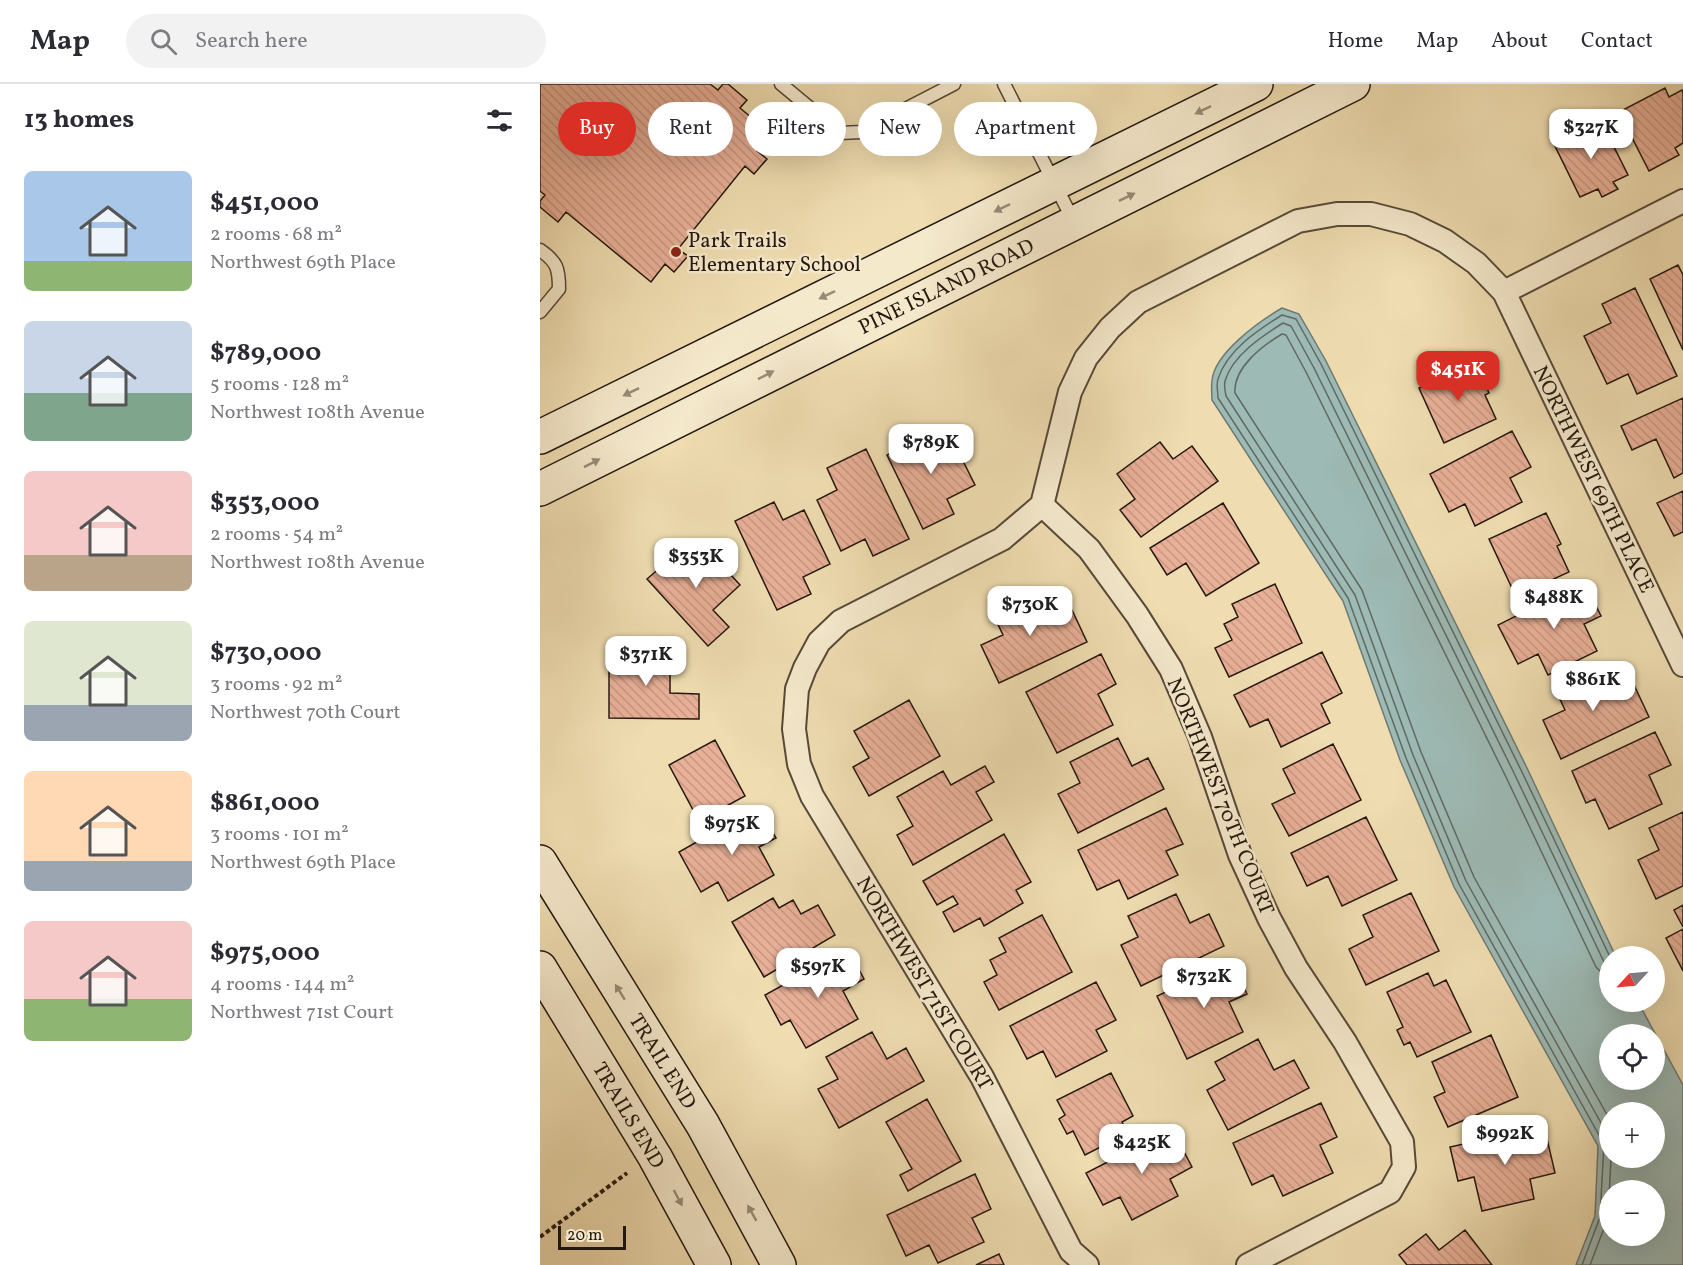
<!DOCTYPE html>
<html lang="en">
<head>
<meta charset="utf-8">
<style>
  :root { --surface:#fff; --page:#f2f2f3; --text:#2b2b33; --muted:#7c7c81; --line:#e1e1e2; --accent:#d93025 }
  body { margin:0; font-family:Vollkorn,serif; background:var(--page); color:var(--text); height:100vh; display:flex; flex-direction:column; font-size:22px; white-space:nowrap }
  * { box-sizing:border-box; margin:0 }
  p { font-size:20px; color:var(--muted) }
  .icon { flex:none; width:33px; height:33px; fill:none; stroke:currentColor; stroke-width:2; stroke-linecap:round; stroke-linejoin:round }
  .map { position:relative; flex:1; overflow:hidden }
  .drawer { display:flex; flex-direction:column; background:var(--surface); width:540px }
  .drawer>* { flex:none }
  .top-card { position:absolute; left:18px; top:18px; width:570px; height:54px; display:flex; gap:12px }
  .needle { width:39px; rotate:244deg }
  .tools { position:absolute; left:1059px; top:862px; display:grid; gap:12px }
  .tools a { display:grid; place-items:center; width:66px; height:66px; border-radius:50%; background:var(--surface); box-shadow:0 6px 24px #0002; font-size:30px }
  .scale { position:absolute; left:18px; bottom:15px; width:68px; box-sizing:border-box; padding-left:6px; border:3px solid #24180f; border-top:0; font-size:16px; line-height:21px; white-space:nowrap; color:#24180f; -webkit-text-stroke:4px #f5e9cc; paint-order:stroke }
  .price { position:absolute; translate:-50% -51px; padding:0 14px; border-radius:12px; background:#fff; color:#222; font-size:20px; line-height:39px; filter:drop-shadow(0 2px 3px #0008) }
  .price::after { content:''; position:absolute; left:50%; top:36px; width:18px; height:14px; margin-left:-9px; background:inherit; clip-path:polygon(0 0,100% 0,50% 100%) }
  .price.on { background:var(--accent); color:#fff }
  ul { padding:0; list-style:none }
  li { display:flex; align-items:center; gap:18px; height:150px; padding:0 24px }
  li span { display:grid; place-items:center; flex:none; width:168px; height:120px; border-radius:9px; color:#555 }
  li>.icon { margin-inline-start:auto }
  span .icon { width:72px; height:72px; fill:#fffc; stroke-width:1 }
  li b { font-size:26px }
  h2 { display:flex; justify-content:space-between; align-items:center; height:72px; padding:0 24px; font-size:26px }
  .tag { padding:0 21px; border-radius:27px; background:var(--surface); box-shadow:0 6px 24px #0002; font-size:21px; line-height:54px }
  .tag.on { background:var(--accent); color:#fff }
  header { display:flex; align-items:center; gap:36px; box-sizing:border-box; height:84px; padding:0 30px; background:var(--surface); border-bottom:2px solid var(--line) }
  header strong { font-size:28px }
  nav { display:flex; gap:33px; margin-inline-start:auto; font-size:21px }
  .search { width:420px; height:54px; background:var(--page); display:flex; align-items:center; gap:15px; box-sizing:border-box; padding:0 21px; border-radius:33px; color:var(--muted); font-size:22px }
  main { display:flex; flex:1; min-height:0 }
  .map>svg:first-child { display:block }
  .water { fill:#9dbab5; stroke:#6d7973; stroke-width:1.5; fill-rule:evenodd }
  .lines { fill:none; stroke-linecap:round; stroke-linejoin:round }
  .shore { stroke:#606962; stroke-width:1.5 }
  .building { fill:url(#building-back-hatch); stroke:#24180f; stroke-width:1.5 }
  .lane-casing { stroke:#574938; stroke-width:15 }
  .street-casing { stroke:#574938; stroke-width:26 }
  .secondary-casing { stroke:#24180f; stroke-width:36 }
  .path { stroke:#24180f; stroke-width:4; stroke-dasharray:4.5 3; stroke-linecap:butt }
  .lane { stroke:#f5e9cc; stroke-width:12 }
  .street { stroke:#f5e9cc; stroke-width:22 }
  .secondary { stroke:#f5e9cc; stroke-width:33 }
  .oneway { fill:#978b77 }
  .poi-dot { fill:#8f2418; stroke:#f5e9cc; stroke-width:2 }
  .labels { text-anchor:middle; stroke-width:5; stroke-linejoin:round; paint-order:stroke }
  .poi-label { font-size:21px; fill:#24180f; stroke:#f5e9cc; text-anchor:start }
  .street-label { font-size:21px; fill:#24180f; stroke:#f5e9cc }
</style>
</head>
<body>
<header>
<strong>Map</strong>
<div class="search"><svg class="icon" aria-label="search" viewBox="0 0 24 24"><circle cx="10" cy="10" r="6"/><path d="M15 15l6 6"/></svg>Search here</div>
<nav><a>Home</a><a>Map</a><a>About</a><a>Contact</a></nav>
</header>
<main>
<section class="drawer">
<h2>13 homes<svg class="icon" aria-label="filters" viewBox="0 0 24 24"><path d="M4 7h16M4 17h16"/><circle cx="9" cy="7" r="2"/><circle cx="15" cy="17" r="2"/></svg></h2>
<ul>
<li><span style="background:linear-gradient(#a9c7e8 75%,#8fb573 0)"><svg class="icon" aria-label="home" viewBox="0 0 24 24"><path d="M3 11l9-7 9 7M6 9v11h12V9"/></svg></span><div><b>$451,000</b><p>2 rooms · 68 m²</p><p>Northwest 69th Place</p></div></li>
<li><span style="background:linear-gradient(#c9d6e8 60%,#7fa58c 0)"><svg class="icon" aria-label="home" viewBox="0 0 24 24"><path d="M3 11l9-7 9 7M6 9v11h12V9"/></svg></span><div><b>$789,000</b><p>5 rooms · 128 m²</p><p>Northwest 108th Avenue</p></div></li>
<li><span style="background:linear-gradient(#f6c9c9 70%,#b9a48a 0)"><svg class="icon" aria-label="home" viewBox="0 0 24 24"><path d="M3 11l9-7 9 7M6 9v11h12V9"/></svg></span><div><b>$353,000</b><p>2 rooms · 54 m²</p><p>Northwest 108th Avenue</p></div></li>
<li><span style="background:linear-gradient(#dfe7d0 70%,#9aa5b1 0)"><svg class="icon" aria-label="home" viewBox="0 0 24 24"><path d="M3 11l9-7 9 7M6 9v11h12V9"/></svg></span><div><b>$730,000</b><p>3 rooms · 92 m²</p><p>Northwest 70th Court</p></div></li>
<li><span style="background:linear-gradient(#ffd9b3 75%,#9aa5b1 0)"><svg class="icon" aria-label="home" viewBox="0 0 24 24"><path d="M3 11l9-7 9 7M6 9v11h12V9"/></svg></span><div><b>$861,000</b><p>3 rooms · 101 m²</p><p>Northwest 69th Place</p></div></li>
<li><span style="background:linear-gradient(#f6c9c9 65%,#8fb573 0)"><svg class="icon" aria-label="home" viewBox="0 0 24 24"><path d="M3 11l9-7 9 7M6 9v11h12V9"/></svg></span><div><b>$975,000</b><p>4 rooms · 144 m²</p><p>Northwest 71st Court</p></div></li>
</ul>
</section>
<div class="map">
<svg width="1143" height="1181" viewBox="0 0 1143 1181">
  <defs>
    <pattern id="building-back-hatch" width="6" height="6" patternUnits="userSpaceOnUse" patternTransform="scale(1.5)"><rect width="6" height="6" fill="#e9b098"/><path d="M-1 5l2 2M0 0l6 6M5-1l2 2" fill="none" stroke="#c89782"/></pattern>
  </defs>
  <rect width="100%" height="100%" fill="#efddb1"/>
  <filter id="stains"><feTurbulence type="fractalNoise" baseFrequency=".00333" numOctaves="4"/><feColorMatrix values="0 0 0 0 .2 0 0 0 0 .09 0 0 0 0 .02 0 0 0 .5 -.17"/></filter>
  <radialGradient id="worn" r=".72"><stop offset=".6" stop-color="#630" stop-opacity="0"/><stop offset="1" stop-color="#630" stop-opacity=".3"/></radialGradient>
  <path class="water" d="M742 224 759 230 786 277 987 684 1076 873H1070V918H1098L1143 1001V1181H1036L1055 1132 1058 1062 914 803 860 676 803 517 672 316C672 310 671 303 672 297 674 269 720 237 742 224ZM1070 951H1114V996H1070ZM1070 1029H1114V1074H1070ZM1070 1107H1114V1152H1070Z"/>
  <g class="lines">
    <path class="shore" d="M1070 884 1064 878 974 689 774 284 751 242 743 239C722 252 692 272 685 297 684 301 685 307 686 312L815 511 873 671 926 797 1070 1055
      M1070 894 1063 890 1056 883 966 693 766 288 746 251 742 250C722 262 693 284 695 309L822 506 881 668 934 793 1070 1036
      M1042 1181 1060 1133 1064 1060 919 800 866 674 808 514 678 314C678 308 676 300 678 295 687 266 718 246 742 231L756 235 781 280 981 686 1070 873
      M1050 1181 1068 1134 1071 1074"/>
  </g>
  <path class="building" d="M0 0H170L178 6 183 0H188L207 16 200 24 231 50 217 67 227 75 214 90 205 82 138 165 148 172 134 188 125 180 111 198 26 128 18 138 0 123V117L5 111 0 107Z
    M1125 4 1129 13 1142 6 1143 8V59L1135 64 1139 71 1109 87 1079 28Z
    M1060 35 1088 91 1073 98 1078 105 1062 113 1058 105 1040 113 1013 58Z
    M1138 181 1143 191V266L1110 195Z
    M1095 204 1137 292 1097 310 1088 290 1067 300 1044 252 1071 239 1062 220Z
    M935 278 949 309 945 311 956 335 904 359 879 304Z
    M1143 314V389L1134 394 1116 355 1092 366 1081 342Z
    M405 341 435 401 407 415 414 430 383 445 347 371Z
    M972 347 991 383 970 394 982 418 935 442 925 420 909 428 890 390Z
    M620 358 633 375 652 362 678 397 601 453 580 426 595 415 577 390Z
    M326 365 369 455 333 472 325 455 301 467 277 416 297 406 287 384Z
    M1143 407V448L1134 452 1117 419Z
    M234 418 243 436 264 426 290 480 263 493 271 510 237 526 195 437Z
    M683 419 719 479 666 512 646 479 627 491 610 464Z
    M1006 429 1021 460 1017 462 1029 488 988 507 984 496 971 502 949 455Z
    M158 455 200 501 173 526 189 543 168 562 107 495 129 476 131 479Z
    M1044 498 1061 532 1044 540 1057 567 1008 591 998 570 978 580 958 541Z
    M735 500 762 559 689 593 675 564 692 556 684 540 698 533 692 520Z
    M500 508 512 536 532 526 547 558 459 599 441 561 463 551 453 530Z
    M69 565 130 566V609L159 610V635L69 634Z
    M782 568 802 609 781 620 790 639 741 663 728 635 710 643 694 611Z
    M561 570 576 600 558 610 573 641 517 669 486 608Z
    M1064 582 1077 608 1094 601 1109 633 1021 675 1003 636 1025 626 1015 605Z
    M369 616 400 672 329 712 313 683 329 674 314 647Z
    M1115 648 1131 681 1109 691 1122 720 1069 745 1055 715 1046 719 1032 687Z
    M578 654 592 682 608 674 624 705 538 749 518 710 540 699 530 678Z
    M175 656 205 712 159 737 129 681Z
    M793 660 821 716 749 752 732 720 755 709 743 685Z
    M445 682 454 698 436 708 452 736 373 781 357 751 373 742 357 713 403 687 411 701Z
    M218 723 236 754 219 763 234 791 188 817 178 798 161 808 139 768Z
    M626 724 643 760 626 767 638 791 588 815 579 796 557 806 538 766Z
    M1143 728V802L1116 815 1098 776 1119 766 1109 744Z
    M826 733 857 796 802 822 788 792 767 802 751 769Z
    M464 750 491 798 476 806 483 819 444 842 440 834 414 848 403 828 418 820 413 812 397 821 383 797Z
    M871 809 899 867 826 901 809 865 833 853 823 831Z
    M636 810 650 839 669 830 684 862 601 902 581 861 598 853 588 832Z
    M233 814 239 824 253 816 261 830 278 821 295 851 224 893 192 838Z
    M1143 821V843L1134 826Z
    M502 831 532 888 459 926 444 898 457 891 450 876 466 868 459 854Z
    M1143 845V887L1126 854Z
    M308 865 324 895 303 907 318 935 266 964 250 936 241 941 225 911Z
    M692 877 707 910 689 918 703 948 647 975 617 912Z
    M888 889 894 902 906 896 931 948 877 973 870 958 864 961 857 946 863 943 847 908Z
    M556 898 576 936 556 946 567 967 516 993 503 967 487 975 470 942Z
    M332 948 347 975 366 964 384 997 299 1044 278 1005 298 995 286 973Z
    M951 951 978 1013 908 1043 894 1013 905 1008 892 978Z
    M718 955 734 986 754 976 769 1004 688 1046 667 1006 685 996 675 978Z
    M571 989 593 1032 582 1038 588 1049 545 1071 533 1047 527 1050 519 1035 525 1031 517 1016Z
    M387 1015 421 1077 368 1107 360 1091 372 1085 346 1038Z
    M781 1019 797 1053 780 1061 793 1089 743 1112 733 1091 712 1101 693 1059Z
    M1004 1042 1015 1089 990 1095 994 1115 942 1127 934 1093 918 1097 910 1063Z
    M632 1045 652 1083 630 1095 638 1112 592 1136 580 1113 563 1121 546 1089Z
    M435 1090 451 1125 432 1134 444 1158 398 1179 389 1161 366 1172 347 1131Z
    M925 1146 952 1181H867L859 1171 886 1150 899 1166Z
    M459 1170 464 1181H436Z"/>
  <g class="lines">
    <defs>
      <path id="lane" d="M241 0 300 49 321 48 414 0
        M464 0 534 138
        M0 166C17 178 19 184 19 205L0 228"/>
      <path id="street" d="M964 208 1143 117
        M502 421 549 465 597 531 631 585 660 653 700 771 729 834 756 884 805 958 862 1058 864 1083 850 1108 708 1181
        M547 1181 531 1167 442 993 272 712 259 680 254 645 257 605 265 584 279 558 301 537 462 455 502 421 530 308 546 274 570 244 598 218 758 137 797 130H831L870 140 905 157 936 179 964 208 1143 581"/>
      <path id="secondary" d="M0 353 716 0
        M0 405 813 0
        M0 778 163 1041 239 1181
        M0 884 115 1073 174 1181"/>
    </defs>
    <use href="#lane" class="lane-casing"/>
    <use href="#street" class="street-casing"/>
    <use href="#secondary" class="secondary-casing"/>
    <path class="path" d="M0 1153 87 1089"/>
    <use href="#lane" class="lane"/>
    <use href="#street" class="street"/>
    <use href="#secondary" class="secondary"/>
  </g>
  <defs><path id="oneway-solid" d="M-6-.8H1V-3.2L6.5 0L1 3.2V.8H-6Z" transform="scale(1.5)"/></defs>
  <g class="oneway">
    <use href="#oneway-solid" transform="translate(663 26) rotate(154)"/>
    <use href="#oneway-solid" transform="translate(587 113) rotate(-26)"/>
    <use href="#oneway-solid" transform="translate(462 124) rotate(154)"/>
    <use href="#oneway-solid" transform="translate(287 211) rotate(154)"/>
    <use href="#oneway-solid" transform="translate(226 291) rotate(-27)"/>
    <use href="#oneway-solid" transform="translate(91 308) rotate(154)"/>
    <use href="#oneway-solid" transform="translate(52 379) rotate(-27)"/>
    <use href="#oneway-solid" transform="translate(80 908) rotate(-122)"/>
    <use href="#oneway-solid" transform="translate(138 1114) rotate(62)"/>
    <use href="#oneway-solid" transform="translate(212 1129) rotate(-119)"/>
  </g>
  <circle class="poi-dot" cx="136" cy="168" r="6"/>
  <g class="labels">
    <g class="poi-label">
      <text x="148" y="163">Park Trails<tspan x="148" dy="24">Elementary School</tspan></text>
    </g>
    <g class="street-label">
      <text transform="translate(406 202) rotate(-26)" y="7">PINE ISLAND ROAD</text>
      <text transform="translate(1054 395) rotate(64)" y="7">NORTHWEST 69TH PLACE</text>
      <text transform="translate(681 712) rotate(68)" y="7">NORTHWEST 70TH COURT</text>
      <text transform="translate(385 899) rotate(59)" y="7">NORTHWEST 71ST COURT</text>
      <text transform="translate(123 977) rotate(58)" y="7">TRAIL END</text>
      <text transform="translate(89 1031) rotate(59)" y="7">TRAILS END</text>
    </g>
  </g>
  <rect width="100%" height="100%" filter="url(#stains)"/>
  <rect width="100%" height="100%" fill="url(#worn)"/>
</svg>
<div class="tools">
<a><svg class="needle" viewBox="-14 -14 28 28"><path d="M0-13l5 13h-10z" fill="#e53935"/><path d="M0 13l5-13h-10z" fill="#7c7c81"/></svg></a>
<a><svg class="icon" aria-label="locate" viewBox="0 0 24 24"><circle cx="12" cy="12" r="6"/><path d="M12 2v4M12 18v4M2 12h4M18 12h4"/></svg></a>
<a>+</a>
<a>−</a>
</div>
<div class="scale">20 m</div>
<b class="price" style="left:1051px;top:76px">$327K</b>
<b class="price on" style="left:918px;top:318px">$451K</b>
<b class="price" style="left:391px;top:391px">$789K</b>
<b class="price" style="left:156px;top:505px">$353K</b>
<b class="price" style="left:1014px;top:546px">$488K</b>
<b class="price" style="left:490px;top:553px">$730K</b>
<b class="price" style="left:106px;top:603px">$371K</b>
<b class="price" style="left:1053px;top:628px">$861K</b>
<b class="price" style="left:192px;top:772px">$975K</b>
<b class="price" style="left:278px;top:915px">$597K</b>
<b class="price" style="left:664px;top:925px">$732K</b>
<b class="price" style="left:965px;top:1082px">$992K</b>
<b class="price" style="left:602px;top:1091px">$425K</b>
<div class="top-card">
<a class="tag on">Buy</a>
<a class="tag">Rent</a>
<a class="tag">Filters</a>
<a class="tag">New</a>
<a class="tag">Apartment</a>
</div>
</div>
</main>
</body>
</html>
